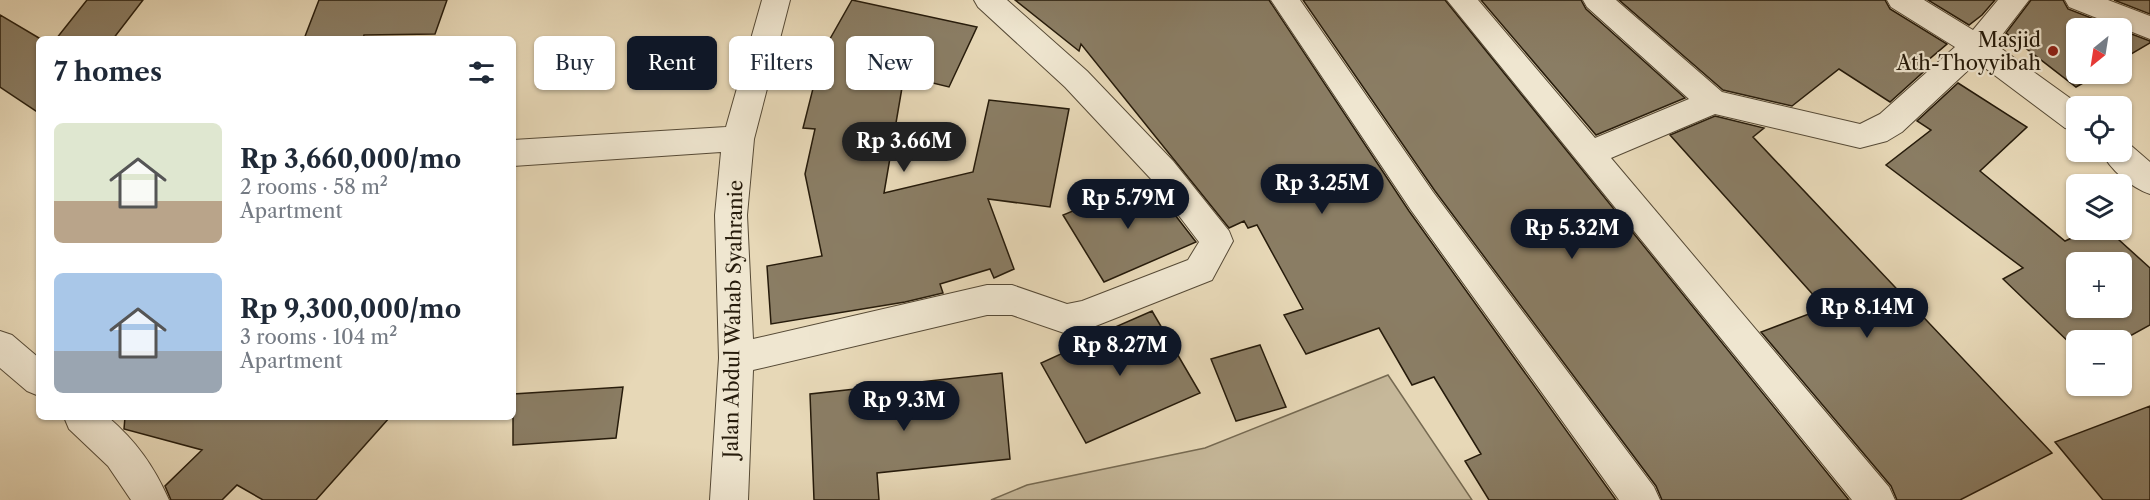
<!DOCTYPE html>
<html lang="en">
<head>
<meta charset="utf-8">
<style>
  :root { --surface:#fff; --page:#f6f6f7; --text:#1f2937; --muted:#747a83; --accent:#111827 }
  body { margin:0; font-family:"Libre Caslon Text",serif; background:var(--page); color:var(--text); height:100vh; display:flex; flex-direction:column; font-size:22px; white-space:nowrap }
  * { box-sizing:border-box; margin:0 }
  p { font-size:20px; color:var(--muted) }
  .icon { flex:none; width:33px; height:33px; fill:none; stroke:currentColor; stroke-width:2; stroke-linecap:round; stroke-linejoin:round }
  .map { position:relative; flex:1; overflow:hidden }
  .panel { position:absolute; left:36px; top:36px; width:480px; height:384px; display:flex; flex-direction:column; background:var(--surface); border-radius:9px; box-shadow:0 2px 4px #0004 }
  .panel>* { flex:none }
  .guide { position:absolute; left:534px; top:36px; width:570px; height:54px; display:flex; gap:12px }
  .needle { width:39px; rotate:210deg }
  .fabs { position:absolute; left:2066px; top:18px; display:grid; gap:12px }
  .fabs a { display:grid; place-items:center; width:66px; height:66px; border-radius:9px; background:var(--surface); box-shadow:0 2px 4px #0004; font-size:30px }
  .price { position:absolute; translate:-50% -51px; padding:0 14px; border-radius:21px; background:var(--accent); color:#fff; font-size:20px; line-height:39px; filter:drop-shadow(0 2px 3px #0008) }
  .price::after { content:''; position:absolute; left:50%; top:36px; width:18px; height:14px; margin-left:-9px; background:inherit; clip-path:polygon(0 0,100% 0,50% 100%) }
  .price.current { background:#222; color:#fff }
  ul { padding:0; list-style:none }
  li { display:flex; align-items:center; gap:18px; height:150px; padding:0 18px }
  li span { display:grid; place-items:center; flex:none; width:168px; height:120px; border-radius:9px; color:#555 }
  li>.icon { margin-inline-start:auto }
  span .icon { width:72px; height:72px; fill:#fffc; stroke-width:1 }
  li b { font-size:26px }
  h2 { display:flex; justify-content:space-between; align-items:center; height:72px; padding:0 18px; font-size:26px }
  .tag { padding:0 21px; border-radius:9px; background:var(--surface); box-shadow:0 2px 4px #0004; font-size:21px; line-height:54px }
  .tag.current { background:var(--accent); color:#fff }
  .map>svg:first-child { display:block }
  .green { fill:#c6b89a; stroke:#766a52; stroke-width:1.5 }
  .building { fill:#8a7d64; stroke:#261b0b; stroke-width:1.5; fill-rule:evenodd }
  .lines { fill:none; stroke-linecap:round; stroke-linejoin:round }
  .street-casing { stroke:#564a36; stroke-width:2 }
  .street { fill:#efe6d0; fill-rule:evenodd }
  .poi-dot { fill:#8f2418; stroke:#efe6d0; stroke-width:2 }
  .labels { text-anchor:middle; stroke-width:4.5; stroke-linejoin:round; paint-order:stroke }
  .poi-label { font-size:20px; fill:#261b0b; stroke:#efe6d0; text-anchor:end }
  .street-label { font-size:20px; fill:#261b0b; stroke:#efe6d0 }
</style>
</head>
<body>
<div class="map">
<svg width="2150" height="500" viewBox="0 0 2150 500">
  <rect width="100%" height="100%" fill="#e7d8b7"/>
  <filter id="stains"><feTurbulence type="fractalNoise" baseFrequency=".00333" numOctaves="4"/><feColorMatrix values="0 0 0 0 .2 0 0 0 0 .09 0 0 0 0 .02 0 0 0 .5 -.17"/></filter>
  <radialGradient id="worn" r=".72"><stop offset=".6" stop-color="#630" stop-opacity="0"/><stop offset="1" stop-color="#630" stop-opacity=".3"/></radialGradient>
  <path class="green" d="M1388 375 1472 500H991L1027 485 1205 448Z"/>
  <path class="building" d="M87 0H143L113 39H56Z
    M319 0H447L435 34 364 35 363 39H304Z
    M852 0 977 27 949 87 904 76 884 193 973 172 989 100 1069 109 1050 207 988 199 1014 269 994 278 990 269 940 284 943 293 905 302 771 324 767 266 822 256 805 174 815 129 803 128 822 53Z
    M1015 0H1269L1409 211 1616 500H1489L1465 461 1481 454 1434 377 1412 385 1379 328 1306 354 1284 315 1303 309 1257 225 1248 228 1244 221 1229 228 1081 44 1079 51Z
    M1303 0H1445L1849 500H1662L1656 486 1435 191Z
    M1481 0H1581L1586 9 1685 98 1596 135Z
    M1619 0H1885L1890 9 1947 44 1926 62 1931 65 1890 102 1839 69 1792 106 1723 90Z
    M1928 0H1995L1982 15 1969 25Z
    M2031 0H2063L2068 9 2117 28H2076V74H2099L2076 87 2006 33Z
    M2114 0H2150V14Z
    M0 15 39 38V113L0 87Z
    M2121 30 2150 41V43L2121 60Z
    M1958 83 2027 127 1980 171 2065 241 2089 230H2108L2150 268V325L2121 341 2076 340V349L2003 279 2023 268 1886 165 1931 130 1917 121ZM2076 262H2121V308H2076Z
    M1715 116 1764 128 1753 137 2052 453 1960 500H1897L1891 486 1761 332 1825 308 1670 135Z
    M1148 180 1196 242 1104 282 1063 215Z
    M1152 311 1200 393 1086 443 1041 363 1107 333 1106 331Z
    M1260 345 1286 407 1236 421 1211 359Z
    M1002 373 1010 459 877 473 879 500H814L810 394Z
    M623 387 616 438 513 445V394Z
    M2150 406V500H2103L2055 442Z
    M125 417H390L316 500H263L237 485 222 500H171L165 486 202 450 124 429Z"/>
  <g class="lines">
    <defs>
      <path id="street" d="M762 0H790L754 139 747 215 753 339 987 285H1012L1067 304 1082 301 1188 260 1199 242 1151 179 1065 87 978 7 974 0H1007L1087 71 1173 161 1229 231 1233 241 1212 280 1083 331 1067 334 1012 315H987L753 370 748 500H710L719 358 715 215 721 152 513 166V140L726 127Z
        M1271 0H1300L1433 192 1654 487 1660 500H1619L1411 210Z
        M1447 0H1478L1595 138 1689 99 1587 7 1583 0H1616L1722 92 1860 124 1880 114 1955 47 1891 7 1887 0H1924L1973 30 1998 0H2029L1995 44 2081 106H2076V131L2065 128 1977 62 1902 132 1887 141 1860 148 1715 114 1611 158 1889 487 1895 500H1852Z
        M2065 0H2108L2150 16V39L2069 7Z
        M2121 141 2128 143 2150 162V194C2132 188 2109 169 2102 152H2121Z
        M0 331 12 335 39 358V396L27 391 0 368Z
        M64 417H108C136 441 154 466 169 500H131L108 466 69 429Z"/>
    </defs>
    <use href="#street" class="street-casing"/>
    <use href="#street" class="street"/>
  </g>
  <circle class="poi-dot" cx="2053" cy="51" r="6"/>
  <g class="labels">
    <g class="poi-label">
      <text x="2041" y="47">Masjid<tspan x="2041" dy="23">Ath-Thoyyibah</tspan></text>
    </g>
    <g class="street-label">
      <text transform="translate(733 319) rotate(-89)" y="7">Jalan Abdul Wahab Syahranie</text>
    </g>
  </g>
  <rect width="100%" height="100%" filter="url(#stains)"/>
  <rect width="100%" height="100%" fill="url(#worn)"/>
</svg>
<div class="fabs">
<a><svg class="needle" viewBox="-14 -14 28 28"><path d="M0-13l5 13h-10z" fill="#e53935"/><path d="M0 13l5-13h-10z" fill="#747a83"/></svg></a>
<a><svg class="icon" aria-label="locate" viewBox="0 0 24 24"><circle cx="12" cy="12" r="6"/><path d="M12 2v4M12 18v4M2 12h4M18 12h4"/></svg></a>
<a><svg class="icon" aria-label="layers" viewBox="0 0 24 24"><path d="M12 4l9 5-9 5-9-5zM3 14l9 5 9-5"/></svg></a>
<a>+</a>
<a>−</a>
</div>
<b class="price current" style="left:904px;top:173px">Rp 3.66M</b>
<b class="price" style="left:1322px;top:215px">Rp 3.25M</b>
<b class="price" style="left:1128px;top:230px">Rp 5.79M</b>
<b class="price" style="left:1572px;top:260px">Rp 5.32M</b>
<b class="price" style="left:1867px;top:339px">Rp 8.14M</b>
<b class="price" style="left:1120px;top:377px">Rp 8.27M</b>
<b class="price" style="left:904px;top:432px">Rp 9.3M</b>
<div class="guide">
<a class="tag">Buy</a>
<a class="tag current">Rent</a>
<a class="tag">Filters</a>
<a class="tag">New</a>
</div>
<section class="panel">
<h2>7 homes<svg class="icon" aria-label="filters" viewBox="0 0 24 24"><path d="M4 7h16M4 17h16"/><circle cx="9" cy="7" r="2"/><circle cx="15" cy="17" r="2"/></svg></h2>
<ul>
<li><span style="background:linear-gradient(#dfe7d0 65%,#b9a48a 0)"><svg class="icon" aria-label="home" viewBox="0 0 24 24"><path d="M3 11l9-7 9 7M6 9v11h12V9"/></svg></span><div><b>Rp 3,660,000/mo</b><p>2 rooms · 58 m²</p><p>Apartment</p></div></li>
<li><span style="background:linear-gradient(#a9c7e8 65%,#9aa5b1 0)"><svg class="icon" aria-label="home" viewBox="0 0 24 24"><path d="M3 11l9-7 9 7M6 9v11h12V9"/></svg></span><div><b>Rp 9,300,000/mo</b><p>3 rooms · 104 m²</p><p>Apartment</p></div></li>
</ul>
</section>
</div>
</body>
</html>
